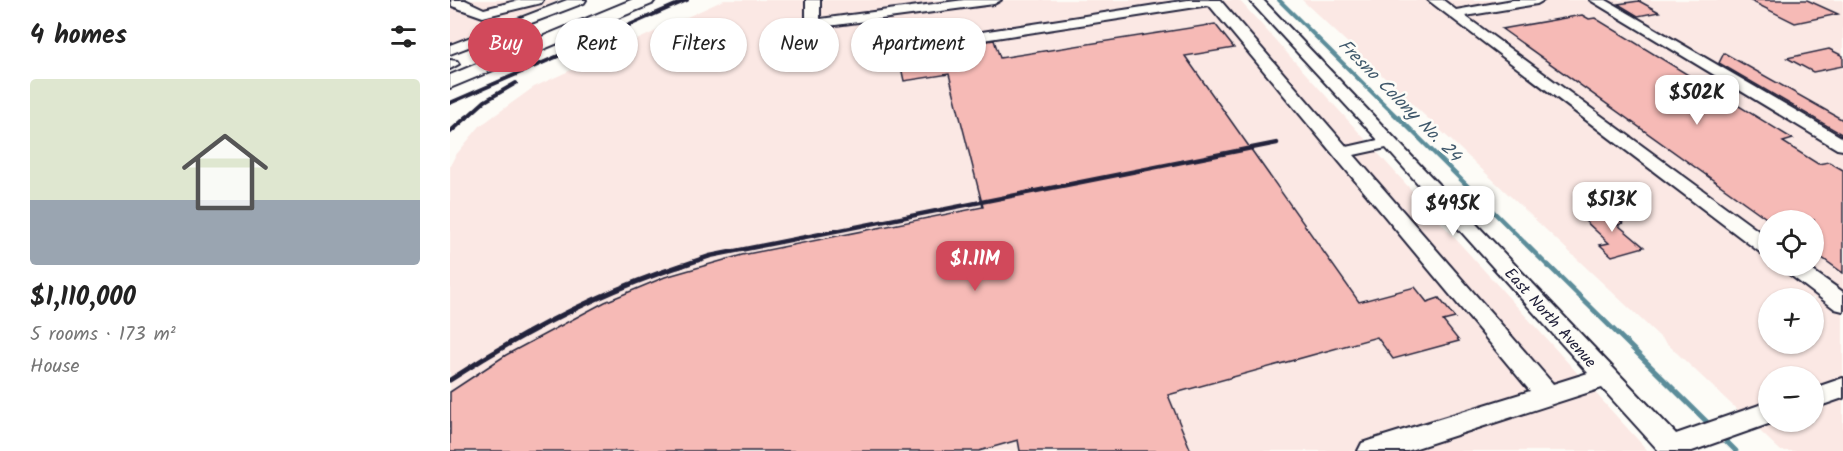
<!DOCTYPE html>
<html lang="en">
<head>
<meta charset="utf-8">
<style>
  :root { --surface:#fff; --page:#f2f2f2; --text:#222; --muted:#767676; --accent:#d1495b }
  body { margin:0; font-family:Kalam,sans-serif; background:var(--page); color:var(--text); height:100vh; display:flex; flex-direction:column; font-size:22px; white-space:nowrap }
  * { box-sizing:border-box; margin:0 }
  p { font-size:20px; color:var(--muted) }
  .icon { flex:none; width:33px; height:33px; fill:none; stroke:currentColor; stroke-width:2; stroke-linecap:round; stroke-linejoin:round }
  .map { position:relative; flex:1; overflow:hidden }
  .details { display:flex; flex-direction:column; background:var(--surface); width:450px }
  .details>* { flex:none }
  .banner { position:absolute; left:18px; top:18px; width:570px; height:54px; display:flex; gap:12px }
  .fabs { position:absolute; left:1308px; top:210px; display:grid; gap:12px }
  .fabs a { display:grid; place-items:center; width:66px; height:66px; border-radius:50%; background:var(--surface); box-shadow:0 2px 4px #0004; font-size:30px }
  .price { position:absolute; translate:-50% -51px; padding:0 14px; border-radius:12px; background:#fff; color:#222; font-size:20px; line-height:39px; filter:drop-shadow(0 2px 3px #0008) }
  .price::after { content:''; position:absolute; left:50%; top:36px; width:18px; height:14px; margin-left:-9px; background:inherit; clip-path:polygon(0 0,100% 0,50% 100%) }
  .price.selected { background:var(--accent); color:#fff }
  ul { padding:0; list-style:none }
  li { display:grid; align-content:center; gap:12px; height:318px; padding:0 30px }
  li span { display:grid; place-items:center; height:186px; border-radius:6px; color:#555 }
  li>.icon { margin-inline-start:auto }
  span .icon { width:108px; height:108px; fill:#fffc; stroke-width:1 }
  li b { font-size:26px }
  h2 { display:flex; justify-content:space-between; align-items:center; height:72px; padding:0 30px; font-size:26px }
  .chip { padding:0 21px; border-radius:27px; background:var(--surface); box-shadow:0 2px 4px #0004; font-size:21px; line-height:54px }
  .chip.selected { background:var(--accent); color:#fff }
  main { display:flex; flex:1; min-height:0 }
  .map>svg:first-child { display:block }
  .built { fill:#fbe8e4; fill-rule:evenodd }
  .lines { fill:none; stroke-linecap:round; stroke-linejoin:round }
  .stream-far2 { stroke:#5c8d9a; stroke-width:4 }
  .stream-far1 { stroke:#5c8d9a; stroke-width:4.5 }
  .stream { stroke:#5c8d9a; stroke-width:5 }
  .building { fill:#f6bab6; stroke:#22223b; stroke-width:1.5 }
  .minor-casing { stroke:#22223b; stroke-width:4 }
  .major-casing { stroke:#22223b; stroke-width:4 }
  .minor { fill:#fdfcf7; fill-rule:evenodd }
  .major { fill:#fdfcf7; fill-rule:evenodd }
  .rail-far2 { stroke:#22223b; stroke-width:4 }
  .rail-far1 { stroke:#22223b; stroke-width:4.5 }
  .rail { stroke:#22223b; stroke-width:5 }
  .labels { text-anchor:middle; stroke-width:5; stroke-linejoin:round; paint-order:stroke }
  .street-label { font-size:16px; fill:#22223b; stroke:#fdfcf7 }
  .water-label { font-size:18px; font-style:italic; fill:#3f586b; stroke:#fdfcf7 }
</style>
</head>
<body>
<main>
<section class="details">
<h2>4 homes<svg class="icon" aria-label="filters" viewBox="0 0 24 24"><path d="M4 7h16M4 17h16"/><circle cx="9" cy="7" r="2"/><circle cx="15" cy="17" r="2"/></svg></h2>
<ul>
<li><span style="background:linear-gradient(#dfe7d0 65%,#9aa5b1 0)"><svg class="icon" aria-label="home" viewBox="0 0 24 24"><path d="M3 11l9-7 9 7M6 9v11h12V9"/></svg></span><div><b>$1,110,000</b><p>5 rooms · 173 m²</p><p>House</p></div></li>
</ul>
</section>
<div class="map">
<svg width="1393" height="451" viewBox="0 0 1393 451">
  <rect width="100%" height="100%" fill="#fdfcf7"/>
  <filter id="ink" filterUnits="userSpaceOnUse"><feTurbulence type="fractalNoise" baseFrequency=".0167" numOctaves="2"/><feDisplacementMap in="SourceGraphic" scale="12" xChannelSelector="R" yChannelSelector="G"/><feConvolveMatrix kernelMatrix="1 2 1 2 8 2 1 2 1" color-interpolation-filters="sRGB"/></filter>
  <g filter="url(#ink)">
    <path class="built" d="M0 0H110L0 43Z
      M274 0H789L1198 451H0V166L5 156 30 126 84 87Z
      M852 0H1393V451H1331ZM1318 220H1364V266H1318ZM1318 298H1364V344H1318ZM1318 376H1364V422H1318Z"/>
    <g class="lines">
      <path class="stream-far2" d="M829 0 949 119"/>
      <path class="stream-far1" d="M948 117 1099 267"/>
      <path class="stream" d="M1098 265 1257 422
        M1271 436 1286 451"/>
    </g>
    <path class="building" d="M1299 0H1357L1388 14 1345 23Z
      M1189 1 1209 12 1188 16 1168 4Z
      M1132 15 1139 19 1145 18 1343 139 1333 142 1368 164 1379 162 1393 170V273L1364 252V220H1319L1052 29Z
      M765 24 784 48 735 56 909 302 965 287 977 302 989 298 1005 318 993 321 1009 341 943 359 927 337 718 395 741 451H570L568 440 529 451H0V392L56 355 155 302 215 277 292 255 533 207 499 74 454 81 448 53 464 50 468 52 544 40 550 58Z
      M1379 49 1393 56V66L1363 72 1337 58Z
      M1274 53 1393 120V135L1269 63Z
      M1156 210 1173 223 1168 225 1194 247 1162 256 1150 245 1159 243 1131 217Z"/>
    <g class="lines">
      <defs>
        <path id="minor" d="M1 0H15L34 9 70 0H93L91 3 33 17 2 6Z
          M117 0H136L134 3 0 54V45Z
          M356 0H370V19L514 0H551L544 4 363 28 356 24Z
          M738 0H770L897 147 928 140 799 0H813L1226 434 1318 402V422H1324L1242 451H1209L1152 388 957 451H908L912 443 921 440 1080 391 759 5 468 50 461 46 468 42ZM936 148 1138 373 1103 384 904 155Z
          M978 0H993L1006 10 1063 0H1094L1087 4 1015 16 1318 238V255L1311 253Z
          M1140 0H1156L1393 138V150L1387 149Z
          M0 60 7 61 9 64 0 69Z
          M1332 266H1356L1393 292V311L1385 309 1335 271Z
          M1393 378V398L1364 408V388Z"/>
        <path id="major" d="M181 0H205L202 4 0 88V75Z"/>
      </defs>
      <use href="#minor" class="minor-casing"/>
      <use href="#major" class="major-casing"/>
      <use href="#minor" class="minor"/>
      <use href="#major" class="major"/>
      <path class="rail-far2" d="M0 103 237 0
        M15 119 35 101 66 83"/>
      <path class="rail-far1" d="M0 132 17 117
        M228 267 260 256 827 143"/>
      <path class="rail" d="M0 380C73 332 150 292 233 265"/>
    </g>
  </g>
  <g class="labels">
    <g class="street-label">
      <text transform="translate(1101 317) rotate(48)" y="6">East North Avenue</text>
    </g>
    <g class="water-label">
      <text transform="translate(950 100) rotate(45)" y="6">Fresno Colony No. 24</text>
    </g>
  </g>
</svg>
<div class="fabs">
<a><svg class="icon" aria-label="locate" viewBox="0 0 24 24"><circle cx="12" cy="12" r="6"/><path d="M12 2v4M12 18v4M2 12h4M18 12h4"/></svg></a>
<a>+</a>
<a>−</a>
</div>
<b class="price" style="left:1247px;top:126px">$502K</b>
<b class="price" style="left:1162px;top:233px">$513K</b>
<b class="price" style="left:1003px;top:237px">$495K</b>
<b class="price selected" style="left:525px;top:292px">$1.11M</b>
<div class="banner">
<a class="chip selected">Buy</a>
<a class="chip">Rent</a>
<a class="chip">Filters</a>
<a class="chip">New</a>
<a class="chip">Apartment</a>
</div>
</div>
</main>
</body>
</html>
